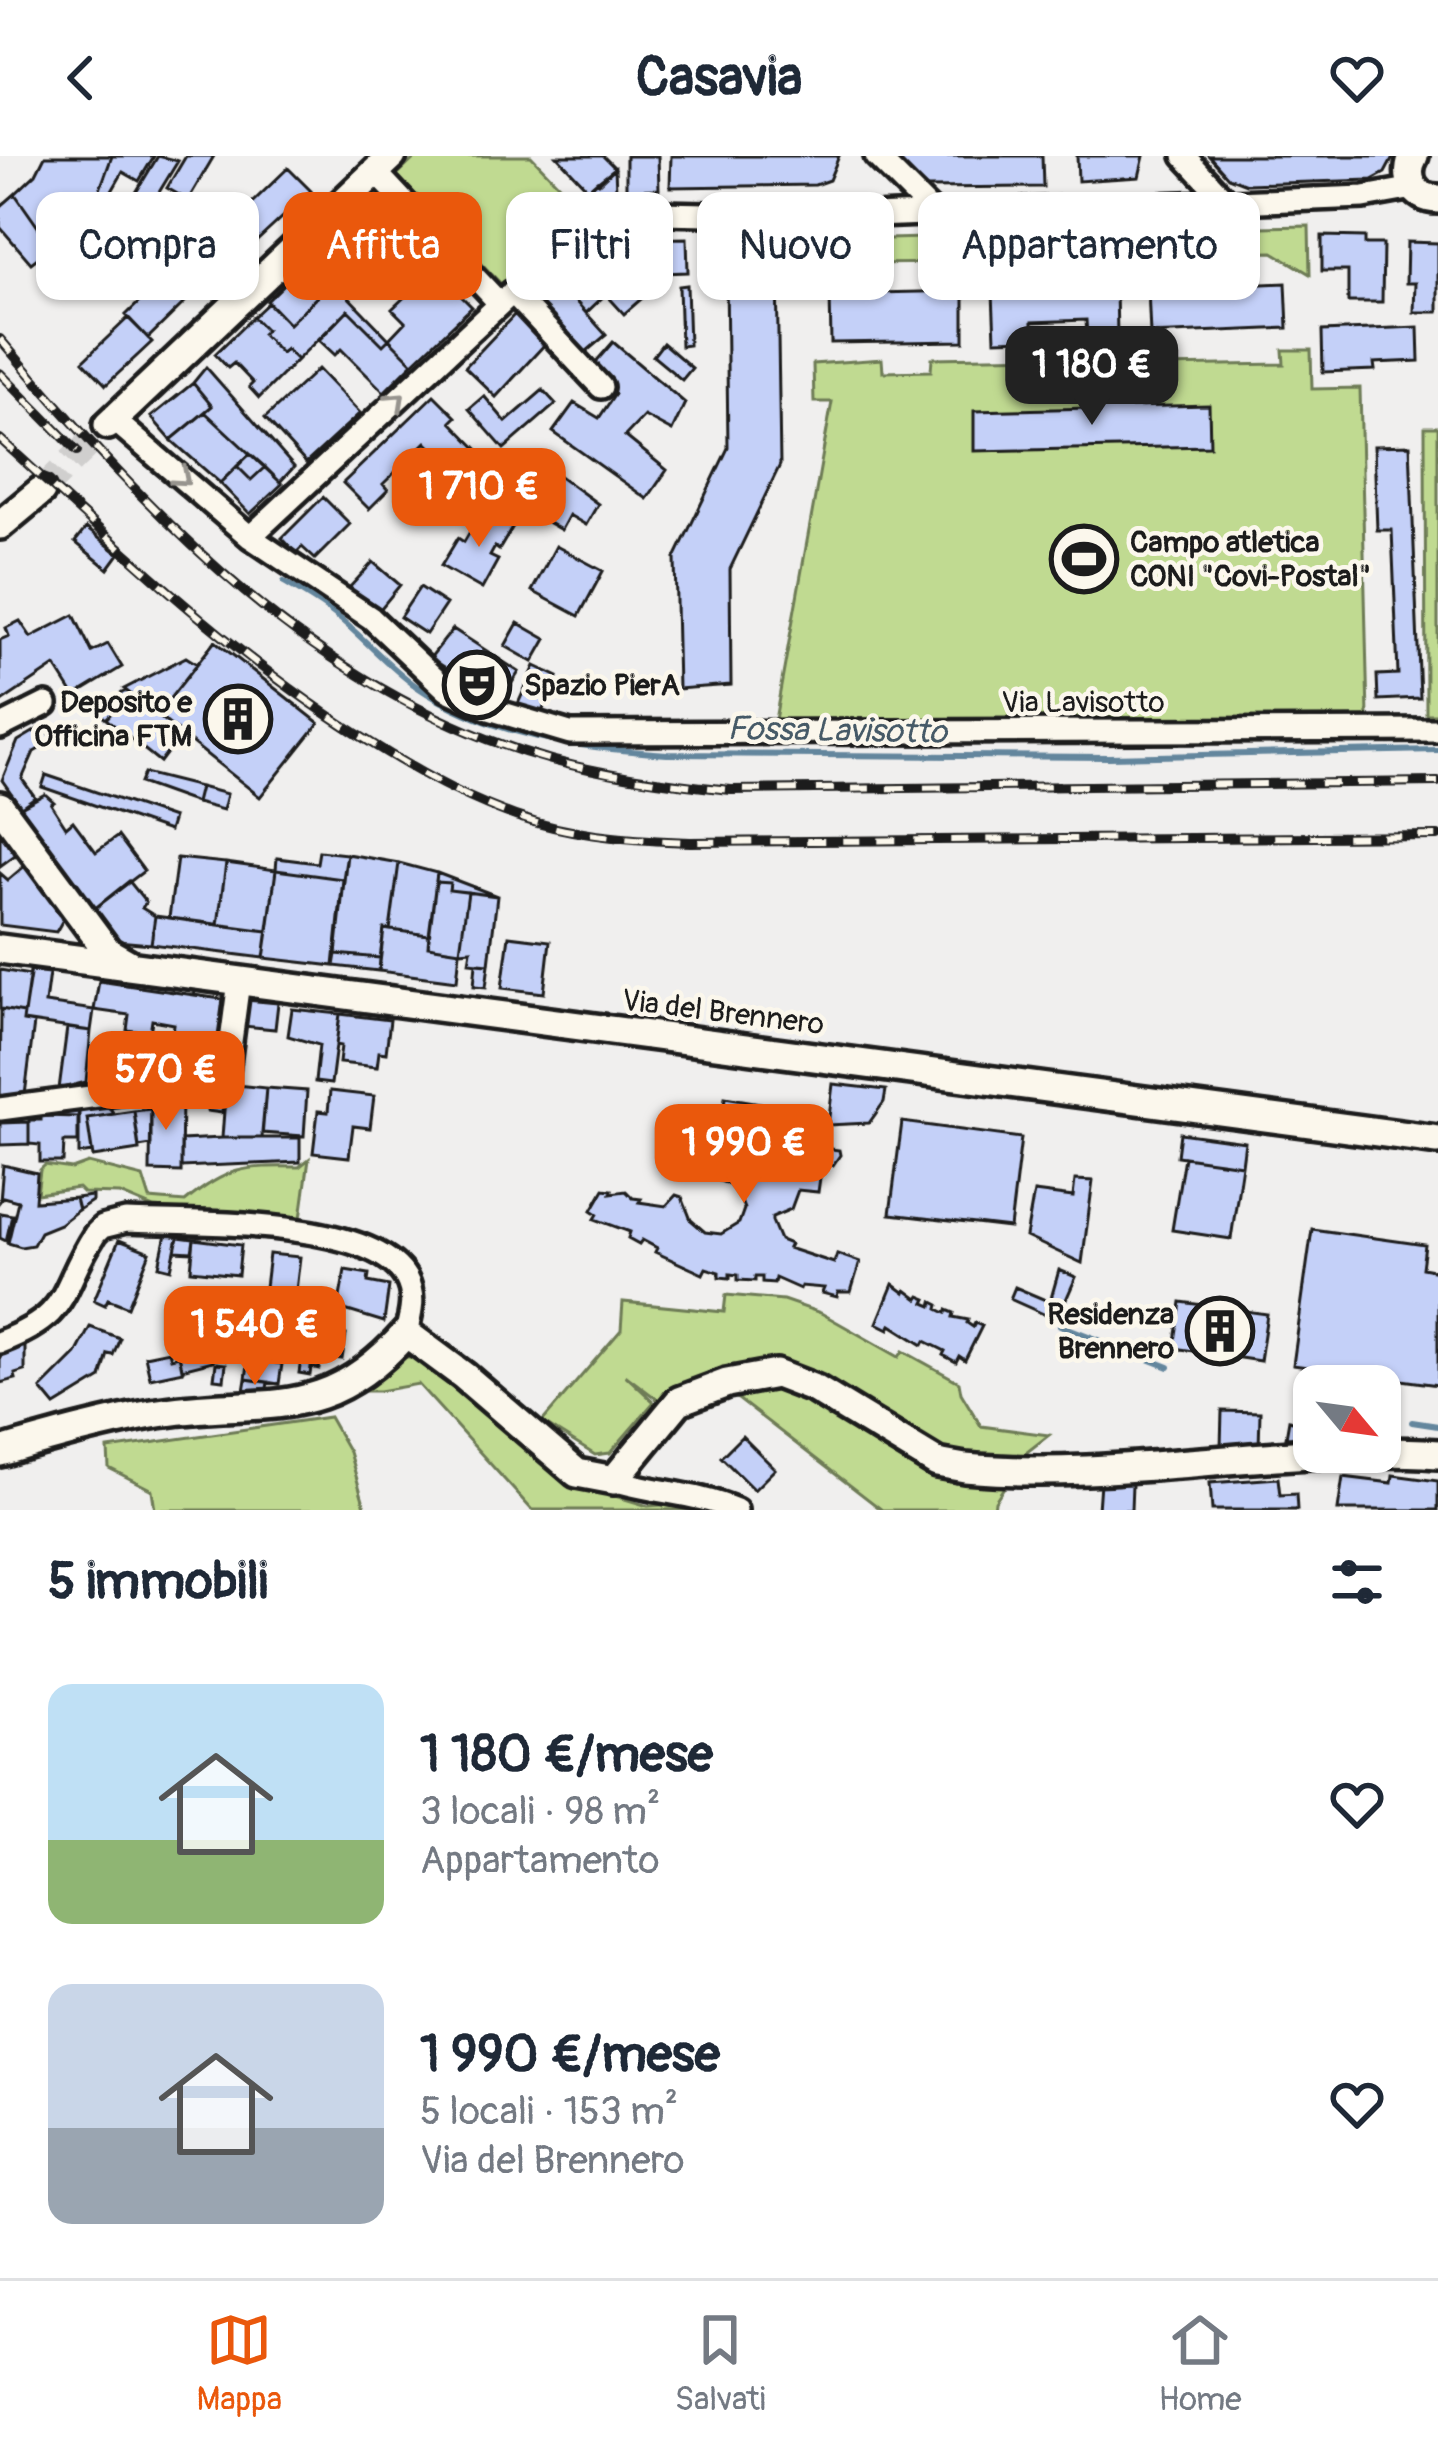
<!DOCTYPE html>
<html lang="it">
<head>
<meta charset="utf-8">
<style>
  :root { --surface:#fff; --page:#f6f6f7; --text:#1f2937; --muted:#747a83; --line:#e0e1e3; --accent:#ea580c }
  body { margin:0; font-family:Pangolin,sans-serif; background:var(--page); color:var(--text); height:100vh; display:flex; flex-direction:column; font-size:45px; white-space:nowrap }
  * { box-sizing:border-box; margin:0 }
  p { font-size:39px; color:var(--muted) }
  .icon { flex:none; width:66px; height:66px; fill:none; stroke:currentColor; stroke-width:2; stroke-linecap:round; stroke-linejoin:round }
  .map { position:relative; height:1354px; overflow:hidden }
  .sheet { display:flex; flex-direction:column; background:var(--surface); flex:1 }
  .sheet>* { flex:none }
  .banner { position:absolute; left:36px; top:36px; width:1368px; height:108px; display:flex; gap:24px }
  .needle { width:78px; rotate:119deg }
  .controls { position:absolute; left:1293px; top:1209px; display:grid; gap:24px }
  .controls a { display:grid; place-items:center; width:108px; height:108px; border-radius:24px; background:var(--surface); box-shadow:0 3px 9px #0004; font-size:60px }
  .price { position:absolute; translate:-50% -102px; padding:0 27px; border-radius:24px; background:var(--accent); color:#fff; font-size:39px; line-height:78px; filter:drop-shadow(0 3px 6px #0008) }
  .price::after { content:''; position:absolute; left:50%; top:72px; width:36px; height:27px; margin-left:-18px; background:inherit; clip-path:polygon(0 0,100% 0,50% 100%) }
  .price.current { background:#222; color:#fff }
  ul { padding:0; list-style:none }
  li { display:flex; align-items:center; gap:36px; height:300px; padding:0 48px }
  li span { display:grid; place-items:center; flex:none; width:336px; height:240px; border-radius:24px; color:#555 }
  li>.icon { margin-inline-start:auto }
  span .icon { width:144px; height:144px; fill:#fffc; stroke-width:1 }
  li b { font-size:51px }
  h2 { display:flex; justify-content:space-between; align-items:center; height:144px; padding:0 48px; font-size:51px }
  .tag { padding:0 42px; border-radius:24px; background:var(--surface); box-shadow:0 3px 9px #0004; font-size:42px; line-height:108px }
  .tag.current { background:var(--accent); color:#fff }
  header { display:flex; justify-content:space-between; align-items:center; height:156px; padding:0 48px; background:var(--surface); font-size:54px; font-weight:700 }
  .dock { display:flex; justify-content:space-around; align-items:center; height:168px; border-top:3px solid var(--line); background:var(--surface); font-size:33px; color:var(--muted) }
  .dock a { display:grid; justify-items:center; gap:6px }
  .dock .current { color:var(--accent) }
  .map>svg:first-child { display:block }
  .green { fill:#c0da91; stroke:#6e7b56; stroke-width:3 }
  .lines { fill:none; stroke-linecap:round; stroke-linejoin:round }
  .stream { stroke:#64869d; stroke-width:6 }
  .building { fill:#c4d0f8; stroke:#1c1c1c; stroke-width:3 }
  .secondary-tunnel { stroke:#d0cfce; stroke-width:27; stroke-dasharray:27 14; stroke-linecap:butt }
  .street-casing { stroke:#1c1c1c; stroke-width:30 }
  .secondary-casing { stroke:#1c1c1c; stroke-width:36 }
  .street { stroke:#fbf7ec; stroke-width:21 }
  .secondary { stroke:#fbf7ec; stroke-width:27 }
  .rail-casing { stroke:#1c1c1c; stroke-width:10 }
  .rail { stroke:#fbf7ec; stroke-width:6; stroke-dasharray:18; stroke-linecap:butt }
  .oneway { stroke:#97948e }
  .labels { text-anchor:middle; stroke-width:9; stroke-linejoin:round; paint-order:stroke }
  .poi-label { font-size:30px; font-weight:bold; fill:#1c1c1c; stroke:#fbf7ec; text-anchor:start }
  .street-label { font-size:30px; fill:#1c1c1c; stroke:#fbf7ec }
  .water-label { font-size:33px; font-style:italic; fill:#465a67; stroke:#fbf7ec }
</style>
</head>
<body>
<header><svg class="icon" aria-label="back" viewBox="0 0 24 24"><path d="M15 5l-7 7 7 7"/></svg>Casavia<svg class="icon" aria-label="heart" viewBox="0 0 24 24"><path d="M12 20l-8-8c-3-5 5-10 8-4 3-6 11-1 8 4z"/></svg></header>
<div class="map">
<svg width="1438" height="1354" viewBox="0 0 1438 1354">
  <rect width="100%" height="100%" fill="#f0efee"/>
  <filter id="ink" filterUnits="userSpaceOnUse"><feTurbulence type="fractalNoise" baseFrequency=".00833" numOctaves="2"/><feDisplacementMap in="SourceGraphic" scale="24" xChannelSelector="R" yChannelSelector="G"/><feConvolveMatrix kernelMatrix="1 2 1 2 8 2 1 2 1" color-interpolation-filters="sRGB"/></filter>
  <g filter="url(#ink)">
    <path class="green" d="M417 0H531L583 54 504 131 397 19Z
      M1309 70 1310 118 1273 96 1159 98 1160 73Z
      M1002 80 1003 118 957 119 963 107 854 108 846 122H812L811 85Z
      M1283 194H1311L1312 233 1360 232 1368 561 775 564 832 246H814L813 208 882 203 883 216 931 215 932 202 1039 200 1040 213 1088 214 1089 198H1160L1161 210 1284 208Z
      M1425 271H1438V558H1426Z
      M309 1003 301 1062 153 1052 120 1038 83 1037 78 1032 37 1038 40 1014 45 1009 72 1013 88 1007 143 1021 150 1043 185 1046C227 1011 245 1010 299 1011Z
      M726 1139 783 1144 821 1157 899 1201 903 1195 959 1226 961 1237 981 1270 1049 1279 1027 1296 995 1345 994 1354H882L707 1219 662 1247 625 1219 654 1246 610 1297 595 1299 542 1266 621 1174 623 1146 724 1156Z
      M403 1201H421L571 1327 648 1350 673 1348 714 1354H532L418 1228 379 1235H355Z
      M329 1261 349 1296 366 1354H155L152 1334 109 1312 108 1293Z"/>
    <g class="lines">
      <path class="stream" d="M284 426C303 437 323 448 339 462 365 483 389 511 416 530 491 581 580 592 667 598L1109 601 1438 594
        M1060 1169 1169 1211
        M1412 1266 1438 1270"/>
    </g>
    <path class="building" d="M45 0H112L99 36 84 61 52 91 15 38 36 18Z
      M112 0H154L139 25 123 16 108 42 99 36Z
      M158 0 178 5 136 74 120 63Z
      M186 0H214L188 44 167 32Z
      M557 0H603L615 12 588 33Z
      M626 0H658L659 33 626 34Z
      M671 0H839L829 24 815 29 670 31Z
      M902 0H1042L1043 31 927 32 897 5Z
      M1077 0H1144L1139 21 1078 25Z
      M1209 0H1394L1385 17 1372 24 1246 28 1228 21Z
      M288 12 311 35 218 121 206 109 198 117 185 103 226 62 231 67Z
      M615 12 616 34 588 33 597 25 599 27Z
      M15 38 52 91 31 107 0 71V51Z
      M369 52 411 97 381 126 363 107 356 114 331 87Z
      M1084 74 1113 76 1110 112 1081 110Z
      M1002 76H1033V110H1004Z
      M1322 80 1365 81V88H1383L1382 146H1348V115H1322Z
      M598 81 648 137 624 158 574 103Z
      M598 81 634 83 635 118 631 119Z
      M687 82 688 116 635 118 634 83Z
      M1407 86 1438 87V156H1414L1415 127H1406Z
      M310 103 333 125 289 168 267 145Z
      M574 103 606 138 586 157 553 120Z
      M434 113 472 151 413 207 389 183 405 166 392 153Z
      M777 115 780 309 730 413 731 529 678 533 675 402 728 292 726 117Z
      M553 120 606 179 580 201 528 143Z
      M163 123 185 146 148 182 126 159Z
      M333 125 389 183 383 189 348 154 297 204 286 193 281 197 262 178 266 174 253 161 268 147 289 168Z
      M1286 127 1288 172 1150 178 1148 133Z
      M687 129 689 189 681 190 679 130Z
      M1116 133 1117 180 1087 181 1086 164 1032 166V183L995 184 993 137Z
      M964 135V185L831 187 830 138Z
      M348 154 383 189 389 183 413 207 384 236 341 193 335 199 319 184Z
      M515 158 546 187 496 241 465 211Z
      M253 161 266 174 262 178 281 197 286 193 297 204 259 242 249 231 253 227 234 207 228 212 215 198Z
      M128 162 152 186 106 229 83 205Z
      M1418 171 1419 205 1374 207 1375 214 1323 216 1322 175Z
      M613 186 685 247 672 275 644 260 625 280 667 314 647 343 553 276 574 247 599 262 615 238 593 209Z
      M663 187 692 212 682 224 653 200Z
      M206 211 294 311 280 326 205 256 212 250 193 227Z
      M318 213 360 257 306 307 265 262Z
      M193 227 212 250 171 284 151 261Z
      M543 234 556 248 504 293 469 253 484 240 506 266Z
      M434 239 456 261 451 266 488 304 465 326 426 286 383 328 388 334 369 353 343 327Z
      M1209 249 1210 290 974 295V255Z
      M205 256 250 298 220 327 171 284Z
      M1410 289 1420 542 1378 544 1377 519 1398 518 1392 374H1377L1374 290Z
      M250 298 265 311 251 324 237 310Z
      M444 304 465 326 428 361 407 339Z
      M543 308 598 348 586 369 569 359 561 374 519 350Z
      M237 310 251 324 265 311 282 328 250 358 220 327Z
      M323 341 350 368 315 403 302 391 296 397 282 382Z
      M492 353 515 367 499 394 495 391 490 400 498 404 482 433 441 410 458 382 464 386 475 367 482 370Z
      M86 372 119 398 108 413 75 386Z
      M556 390 603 415 579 460 532 435Z
      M373 406 400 429 377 457 348 433Z
      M420 431 446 448 426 478 400 461Z
      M74 459 92 496 108 488 122 511 74 540 55 510 0 547V484L9 480 6 472 20 465 31 481Z
      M518 467 546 483 533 506 505 490Z
      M453 473 519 516 500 546 430 502Z
      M215 485 319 567 260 641 157 559Z
      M186 501 197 508 157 559 124 533Z
      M535 510 558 521 540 560 517 550Z
      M126 535 129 537 106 563 92 552Z
      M129 537 172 571 163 584 172 590 160 606 106 563Z
      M45 569 53 585 34 596 22 623 35 641 21 651 2 624 18 585Z
      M144 617 200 631 196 647 140 627Z
      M46 619 173 662 169 675 42 631Z
      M200 631 227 638 223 654 196 647Z
      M45 638 54 646 51 648 66 671 73 665 96 696 118 680 144 715 94 753 21 651Z
      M0 672 18 697 0 710Z
      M319 695 347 698 343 723 276 714 277 702 317 707Z
      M347 698 399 707 390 774 384 773 380 802 336 798Z
      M177 702 226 707 218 769 169 762Z
      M226 707 276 714 268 775 218 769Z
      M399 707 437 717 429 779 390 774Z
      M27 708 65 760 56 776 0 769V717L8 724Z
      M276 714 343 723 334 810 264 802Z
      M437 717 497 740 449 734 450 727 436 726Z
      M129 725 146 746 142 752 155 760 151 788 117 785 94 753Z
      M436 726 450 727 449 734 468 736 460 795 428 790Z
      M468 736 497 740 489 808 469 806 471 794 460 795Z
      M155 760 268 775 264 802 151 788Z
      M384 773 429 779 428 790 460 795 457 825 379 815Z
      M509 780 550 785 544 837 502 832Z
      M336 798 380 802 379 815 334 810Z
      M476 807 489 808 486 831 474 830Z
      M0 814 30 819 24 857 0 853Z
      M30 815 49 817 45 847 94 854 91 875 23 865Z
      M99 825 228 844 220 898 171 891 174 868 152 864 150 877 127 874 129 859 94 854Z
      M246 844 278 847 275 873 243 870Z
      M1 853 24 857 23 865 34 867 25 939 0 943Z
      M292 853 340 858 331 928 315 926 319 889 288 880Z
      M340 858 390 864 386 897 379 896 377 911 339 907 341 890 336 889Z
      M67 872 91 875 86 926 59 933Z
      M226 928 266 932 262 982H222Z
      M833 928 886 934 884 946 869 967 828 969Z
      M266 932 307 935 304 980 262 977Z
      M330 935 374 940 370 972 353 970 349 1001 313 997 318 955 328 956Z
      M213 938 224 939 222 957 207 955 209 940Z
      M151 939H182L181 1016 150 1015Z
      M725 941 760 947 758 961 828 969 824 992 839 994 840 999 833 1009 822 1007 818 1036 798 1034 791 1053 772 1061V1065L780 1084 790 1088 788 1092 834 1107 837 1098 860 1106 851 1136H838L837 1141 822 1137 824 1132 801 1130 800 1133 775 1122 774 1127 762 1126V1121H755V1125L738 1124V1119L730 1118V1122L719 1121V1116L706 1112 703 1118 655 1096 657 1092 642 1084 639 1088 628 1082 630 1076 595 1063 598 1058 592 1054 604 1033 612 1034 611 1037 626 1035 633 1042 641 1043 639 1046 666 1050 676 1039 682 1041 691 1064 705 1076 721 1078 739 1067 744 1053 739 1040 728 1028 715 1023Z
      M108 949 114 958 87 962 92 996 79 998V952Z
      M79 952 78 961 41 960V957Z
      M151 953V989L139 991 134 955Z
      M134 955 139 994 93 1001 87 962Z
      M41 960 78 961V986H64L63 1006H40V989L29 988V964H41Z
      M29 966V988L0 989V967Z
      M902 966 1021 982 1010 1072 890 1058Z
      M1180 977 1245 986 1242 1009 1177 1000Z
      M222 982H300V1006L181 1011V984Z
      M1184 1001 1242 1009 1231 1083 1172 1074Z
      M3 1009 37 1017 35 1045 75 1042 78 1054 60 1068 40 1076 33 1089 21 1091 8 1087 18 1045 3 1041 0 1045Z
      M1075 1024 1093 1025 1082 1107 1026 1081 1034 1036 1073 1041Z
      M92 1040V1045L78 1054 75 1042Z
      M0 1057 12 1059 6 1085 0 1082Z
      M1312 1073 1425 1089 1422 1112 1438 1115V1229L1293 1209Z
      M166 1078 178 1081 171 1113 159 1110Z
      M178 1081 194 1083 192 1096 175 1095Z
      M194 1083 241 1089 238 1119 191 1114Z
      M119 1084 150 1096 128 1151 108 1143 105 1149 94 1144Z
      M269 1098 300 1101 295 1143 264 1140Z
      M345 1114 369 1118 368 1126 389 1130 384 1166 338 1152Z
      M1059 1114 1076 1121 1057 1164 1010 1143 1015 1131 1050 1146Z
      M893 1128 905 1137 906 1134 918 1143 920 1140 927 1143 925 1147 932 1150 933 1146 939 1149 938 1153 946 1157 947 1154 954 1157 953 1161 968 1164 967 1167 973 1171 975 1167 982 1170 965 1204 959 1200 956 1206 943 1199 945 1195 925 1185 923 1189 891 1169 889 1173 877 1167Z
      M264 1140 293 1143 291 1158 262 1154Z
      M1181 1146 1267 1158 1260 1205 1174 1192Z
      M90 1171 120 1182 113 1199 108 1198 101 1222 55 1250 41 1233 76 1198Z
      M320 1175 346 1179 342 1203 321 1200 319 1213 311 1211 310 1219 299 1217 304 1184 318 1186Z
      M207 1176 213 1205 182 1213 176 1182Z
      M25 1186V1215L15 1218 16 1223 0 1227V1193Z
      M250 1193 278 1196 276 1207 282 1208 279 1228 246 1223Z
      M169 1195 171 1202 179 1200 183 1215 150 1222 145 1200Z
      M216 1207 226 1208 224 1224 214 1223Z
      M246 1223 268 1226 266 1239 243 1241Z
      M1222 1255 1260 1256 1259 1291H1221Z
      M1289 1264 1314 1271V1279L1286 1281Z
      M742 1280 775 1313 754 1334 721 1301Z
      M1393 1319 1438 1325V1354H1338L1343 1321 1392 1327Z
      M1278 1322 1280 1339 1296 1338 1297 1354H1212L1210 1327Z
      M1100 1326 1132 1328 1131 1354H1098Z"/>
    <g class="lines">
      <path class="secondary-tunnel" d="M41 335 108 269"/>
      <defs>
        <path id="street" d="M876 0 934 58
          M1184 0 1226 45
          M375 15 500 148 594 62 614 56 847 61 1364 41 1414 32
          M512 136 601 231
          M114 264 250 381 371 462 447 534 489 553 570 577 1438 574
          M250 381 500 148
          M0 571 46 548
          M0 953 226 923 239 825
          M0 1186C73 1158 58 1136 95 1078L102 1071 126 1065C190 1068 371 1061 406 1122 416 1140 411 1158 406 1177
          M614 1324C655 1337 697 1337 736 1354"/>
        <path id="secondary" d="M1414 0C1403 20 1413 43 1438 43
          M108 269 392 0
          M0 369 41 335
          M0 650 108 796 129 808
          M0 793 1438 984
          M0 1296C50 1282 101 1267 152 1258 262 1239 320 1273 406 1177L464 1220 577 1317 614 1324 679 1245 727 1227 776 1218 815 1233 937 1307 965 1312C1123 1326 1280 1287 1438 1298"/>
      </defs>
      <use href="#street" class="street-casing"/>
      <use href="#secondary" class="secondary-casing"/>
      <use href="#street" class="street"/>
      <use href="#secondary" class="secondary"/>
      <defs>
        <path id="rail" d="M0 183C151 360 318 540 551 604 610 620 670 628 731 634L1438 626
          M0 217 77 295
          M0 283C120 392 235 503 373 588 426 621 477 649 537 667 587 681 638 684 690 686L1438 680"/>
      </defs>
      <use href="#rail" class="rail-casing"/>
      <use href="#rail" class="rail"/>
    </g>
    <defs><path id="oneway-chevron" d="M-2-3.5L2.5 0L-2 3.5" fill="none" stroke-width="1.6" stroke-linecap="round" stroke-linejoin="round" transform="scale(3)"/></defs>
    <g class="oneway">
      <use href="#oneway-chevron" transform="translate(397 244) rotate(-43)"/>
      <use href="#oneway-chevron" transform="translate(182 322) rotate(41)"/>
    </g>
  </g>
  <defs>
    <symbol id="stadium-ring" viewBox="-11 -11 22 22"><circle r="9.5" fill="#fbf7ec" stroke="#1c1c1c" stroke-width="1.5"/><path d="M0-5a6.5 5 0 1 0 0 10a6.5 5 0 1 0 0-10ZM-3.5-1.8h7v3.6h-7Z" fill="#1c1c1c"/></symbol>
    <symbol id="theatre-ring" viewBox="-11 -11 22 22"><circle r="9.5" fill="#fbf7ec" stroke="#1c1c1c" stroke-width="1.5"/><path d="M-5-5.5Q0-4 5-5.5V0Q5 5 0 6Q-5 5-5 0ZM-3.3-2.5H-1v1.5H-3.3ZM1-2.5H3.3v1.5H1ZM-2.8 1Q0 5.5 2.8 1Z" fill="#1c1c1c"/></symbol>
    <symbol id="building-ring" viewBox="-11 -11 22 22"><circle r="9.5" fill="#fbf7ec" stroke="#1c1c1c" stroke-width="1.5"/><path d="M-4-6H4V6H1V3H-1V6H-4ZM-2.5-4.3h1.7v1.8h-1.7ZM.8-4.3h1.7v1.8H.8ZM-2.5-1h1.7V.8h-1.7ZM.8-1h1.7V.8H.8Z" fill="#1c1c1c"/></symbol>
  </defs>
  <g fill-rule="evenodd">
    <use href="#stadium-ring" x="1046" y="365" width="76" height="76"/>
    <use href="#theatre-ring" x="439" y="491" width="76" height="76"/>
    <use href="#building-ring" x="200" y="525" width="76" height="76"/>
    <use href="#building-ring" x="1182" y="1137" width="76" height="76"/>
  </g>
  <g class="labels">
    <g class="poi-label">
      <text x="1130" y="396">Campo atletica<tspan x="1130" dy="34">CONI "Covi-Postal"</tspan></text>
      <text x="524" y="539">Spazio PierA</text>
      <text x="192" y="556" text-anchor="end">Deposito e<tspan x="192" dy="34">Officina FTM</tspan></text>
      <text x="1174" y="1168" text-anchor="end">Residenza<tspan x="1174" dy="34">Brennero</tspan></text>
    </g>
    <g class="street-label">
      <text x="1083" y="556">Via Lavisotto</text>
      <text transform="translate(723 856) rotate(7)" y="10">Via del Brennero</text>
    </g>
    <g class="water-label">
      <text transform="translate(837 573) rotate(1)" y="12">Fossa Lavisotto</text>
    </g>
  </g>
</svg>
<div class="controls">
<a><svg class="needle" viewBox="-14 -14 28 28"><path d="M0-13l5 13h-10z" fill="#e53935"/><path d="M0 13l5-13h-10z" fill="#747a83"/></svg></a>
</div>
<b class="price current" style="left:1092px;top:272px">1 180 €</b>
<b class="price" style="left:479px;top:394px">1 710 €</b>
<b class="price" style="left:166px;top:977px">570 €</b>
<b class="price" style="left:744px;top:1050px">1 990 €</b>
<b class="price" style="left:255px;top:1232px">1 540 €</b>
<div class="banner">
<a class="tag">Compra</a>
<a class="tag current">Affitta</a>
<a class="tag">Filtri</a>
<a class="tag">Nuovo</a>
<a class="tag">Appartamento</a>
</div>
</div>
<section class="sheet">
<h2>5 immobili<svg class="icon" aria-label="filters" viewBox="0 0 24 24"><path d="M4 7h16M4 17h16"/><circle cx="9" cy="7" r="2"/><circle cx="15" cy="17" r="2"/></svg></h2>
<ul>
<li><span style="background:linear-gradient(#bfe0f5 65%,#8fb573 0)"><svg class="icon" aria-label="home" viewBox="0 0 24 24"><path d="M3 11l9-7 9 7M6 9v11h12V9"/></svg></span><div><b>1 180 €/mese</b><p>3 locali · 98 m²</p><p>Appartamento</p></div><svg class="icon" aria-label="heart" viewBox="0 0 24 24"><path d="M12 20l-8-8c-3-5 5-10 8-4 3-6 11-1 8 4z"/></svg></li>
<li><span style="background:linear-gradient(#c9d6e8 60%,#9aa5b1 0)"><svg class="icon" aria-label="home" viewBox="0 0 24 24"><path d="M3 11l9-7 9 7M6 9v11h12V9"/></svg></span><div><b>1 990 €/mese</b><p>5 locali · 153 m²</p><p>Via del Brennero</p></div><svg class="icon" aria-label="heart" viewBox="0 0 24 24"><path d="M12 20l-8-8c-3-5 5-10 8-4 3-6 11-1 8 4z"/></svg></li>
</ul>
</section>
<nav class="dock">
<a class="current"><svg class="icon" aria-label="map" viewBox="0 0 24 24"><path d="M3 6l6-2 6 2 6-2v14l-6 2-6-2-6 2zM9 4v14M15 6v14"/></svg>Mappa</a>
<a><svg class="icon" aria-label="saved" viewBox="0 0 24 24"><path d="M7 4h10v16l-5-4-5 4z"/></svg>Salvati</a>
<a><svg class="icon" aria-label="home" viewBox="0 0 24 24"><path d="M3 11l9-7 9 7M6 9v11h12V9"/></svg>Home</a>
</nav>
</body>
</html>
